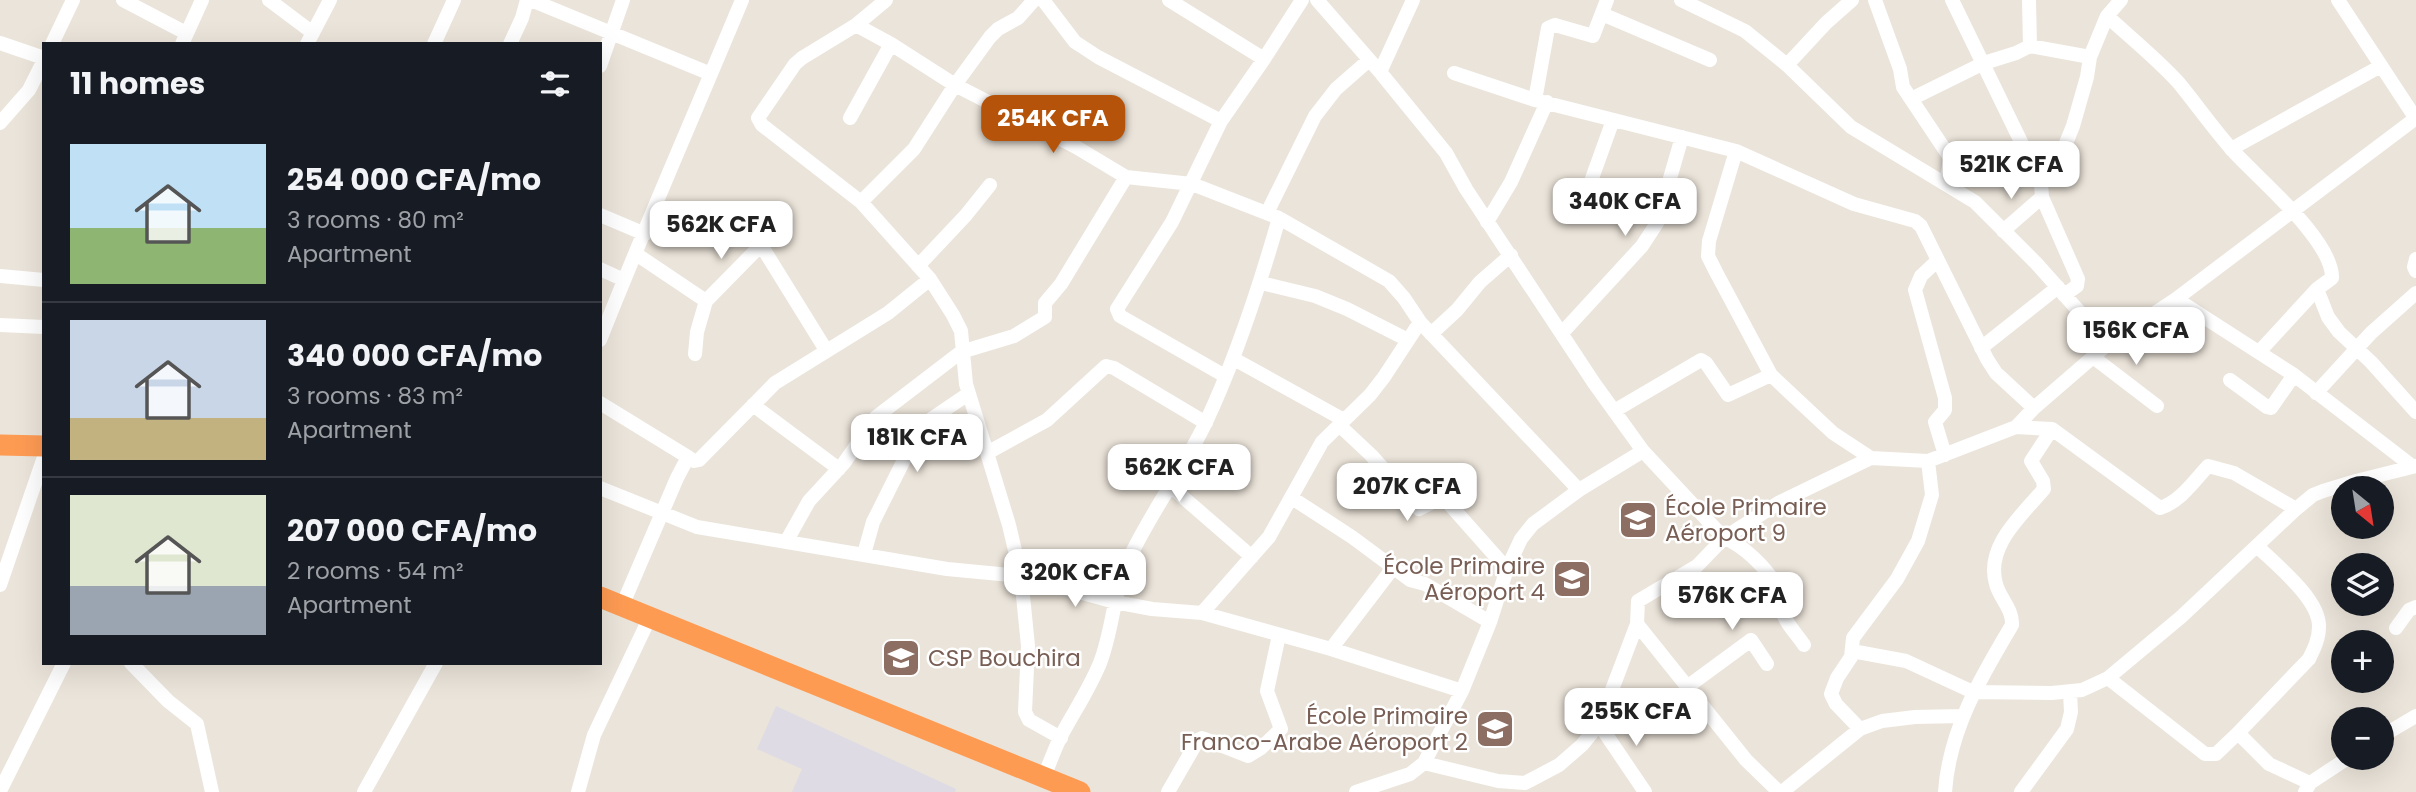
<!DOCTYPE html>
<html lang="en">
<head>
<meta charset="utf-8">
<style>
  :root { --surface:#171b24; --page:#20242c; --text:#f1f3f6; --muted:#9ea1a6; --line:#363941; --accent:#b45309 }
  body { margin:0; font-family:Poppins,sans-serif; background:var(--page); color:var(--text); height:100vh; display:flex; flex-direction:column; font-size:26px; white-space:nowrap }
  * { box-sizing:border-box; margin:0 }
  p { font-size:23px; color:var(--muted) }
  .icon { flex:none; width:38px; height:38px; fill:none; stroke:currentColor; stroke-width:2; stroke-linecap:round; stroke-linejoin:round }
  .map { position:relative; flex:1; overflow:hidden }
  .sheet { position:absolute; left:42px; top:42px; width:560px; height:623px; display:flex; flex-direction:column; background:var(--surface); border-radius:0px; box-shadow:0 7px 28px #0002 }
  .sheet>* { flex:none }
  .needle { width:46px; rotate:150deg }
  .buttons { position:absolute; left:2331px; top:476px; display:grid; gap:14px }
  .buttons a { display:grid; place-items:center; width:63px; height:63px; border-radius:50%; background:var(--surface); box-shadow:0 7px 28px #0002; font-size:35px }
  .price { position:absolute; translate:-50% -60px; padding:0 16px; border-radius:14px; background:#fff; color:#222; font-size:23px; line-height:46px; filter:drop-shadow(0 2px 4px #0008) }
  .price::after { content:''; position:absolute; left:50%; top:42px; width:21px; height:16px; margin-left:-10px; background:inherit; clip-path:polygon(0 0,100% 0,50% 100%) }
  .price.selected { background:var(--accent); color:#fff }
  ul { padding:0; list-style:none }
  li { display:flex; align-items:center; gap:21px; height:175px; padding:0 28px }
  li+li { border-top:2px solid var(--line) }
  li span { display:grid; place-items:center; flex:none; width:196px; height:140px; border-radius:0px; color:#555 }
  li>.icon { margin-inline-start:auto }
  span .icon { width:84px; height:84px; fill:#fffc; stroke-width:1 }
  li b { font-size:30px }
  h2 { display:flex; justify-content:space-between; align-items:center; height:84px; padding:0 28px; font-size:30px }
  .map>svg:first-child { display:block }
  .industrial { fill:#dedbe4 }
  .lines { fill:none; stroke-linecap:round; stroke-linejoin:round }
  .minor { stroke:#fff; stroke-width:14 }
  .highway { stroke:#fe9b53; stroke-width:21 }
  .labels { text-anchor:middle; stroke-width:5; stroke-linejoin:round; paint-order:stroke }
  .education-label { font-size:23px; fill:#785e54; stroke:#fff; text-anchor:start }
</style>
</head>
<body>
<div class="map">
<svg width="2416" height="792" viewBox="0 0 2416 792">
  <rect width="100%" height="100%" fill="#ebe4da"/>
  <path class="industrial" d="M776 706 956 789 955 792H792L802 769 757 749Z"/>
  <g class="lines">
    <path class="minor" d="M123 0 186 33
      M269 0 313 33
      M531 0 711 74
      M1034 0 1018 18 998 29 990 37 955 85 914 149 861 202 930 279 953 315 961 331 966 384 1009 525 1021 576 1028 646 1025 712 1029 720 1061 738
      M1043 0 1075 42 1098 57 1221 121
      M1169 0 1264 59
      M1317 0 1380 72 1446 153 1466 189 1594 383 1643 451 1724 538C1742 544 1768 569 1776 586 1780 596 1780 608 1785 618 1790 628 1798 636 1804 645
      M1681 0 1745 31 1787 65 1851 127 1975 202 2036 263 2108 344
      M1875 0 1900 69 1903 87 1949 156 1950 160 1946 183
      M1952 0 2041 183 2042 197 2078 279 2077 286 2064 295
      M2338 0 2416 119
      M1602 14 1710 60
      M2107 16 2121 0
      M856 25 891 44 955 85 1076 147 1126 177 1192 184 1279 218 1389 281 1404 298 1420 322 1579 490
      M0 43 44 58
      M52 44 73 0
      M182 44 202 0
      M307 44 330 0
      M434 44 454 0
      M510 44 522 18 527 0
      M2030 46 2090 57
      M1787 65 1826 23 1852 0
      M600 66 623 0
      M1380 72 1413 0
      M1454 73 1535 100 1736 151 1854 204 1915 221 1921 226 1987 359 1996 373 2034 408
      M1911 99 1984 63 2016 53 2030 46 2029 0
      M1535 100 1548 28 1555 25 1593 36 1607 0
      M850 118 891 44
      M0 123 29 90 44 60
      M2231 149 2381 66
      M1736 151 1709 241 1708 256 1716 272 1771 375 1833 433 1871 458 1928 461 2016 427 2034 408 2108 344 2176 299 2416 118
      M2041 183 2064 148 2073 126 2087 77 2090 57 2107 16C2131 38 2157 59 2178 82 2197 105 2215 131 2235 153 2260 180 2333 241 2332 278L2317 289 2259 352
      M861 202 762 125 758 118 795 64 802 58 856 25 886 0
      M1581 209 1613 120
      M1267 213 1315 116 1336 89 1369 60
      M600 215 645 234
      M1487 222 1511 182 1547 102
      M2003 231 2042 197
      M636 254 706 301
      M2416 259 2414 267 2416 271
      M1938 260 1921 276 1915 290 1945 398V410L1935 422 1945 455
      M918 266 966 215 990 185
      M600 269 624 280
      M0 276 44 280
      M1261 283 1315 296 1347 309 1408 340
      M2317 289 2328 317 2339 332 2371 362 2416 412
      M2176 299 2294 375 2412 466
      M0 325 44 327
      M1562 333 1642 246 1657 223 1682 137
      M1431 334 1457 310 1480 282 1511 255
      M600 340C645 226 695 113 742 0
      M1981 348 2058 287
      M695 354 697 332 706 301 761 245 826 350
      M2093 357 2157 406
      M1234 359 1344 420
      M1225 376 1120 316 1117 309 1172 222 1221 121 1264 59 1302 0
      M2230 380 2267 407 2271 408 2294 375
      M2316 393 2371 333 2416 293
      M600 403 688 457
      M753 405 839 469
      M1614 411 1701 360 1706 363 1728 395 1771 375
      M1339 425 1371 455 1419 509 1443 497 1507 569
      M2016 427 2052 429 2160 508C2180 502 2194 481 2208 466L2234 473 2296 509
      M987 453 1047 420 1106 366 1114 368 1206 423
      M1169 485 1252 557
      M600 488 697 527 947 569 1021 576 1115 602 1152 609 1202 613 1331 649 1462 691 1424 763 1410 774 1356 792
      M1292 498 1352 537 1410 580 1425 584 1490 622
      M786 542 809 501 844 463 876 417 961 352 1014 336 1045 317V303L1061 284 1126 177
      M864 554 873 522 921 426 968 394
      M0 585 44 457
      M622 606 677 478 688 457 694 461 699 460 775 383 888 313 930 279
      M1202 613 1269 537 1322 442 1370 395 1384 377 1420 322
      M1637 624 1746 760 1779 792
      M2396 628 2409 610 2416 607
      M1331 649 1393 568
      M1852 651 1906 661 1973 692 2052 693 2082 690 2108 678 2181 617 2296 509 2313 495 2323 491 2356 481 2416 466
      M131 663 168 701 197 724 212 792
      M2108 678 2205 754H2216L2238 733 2269 764 2310 783
      M1687 687 1751 640 1767 664
      M1462 691 1490 622 1507 569 1521 539 1533 524 1579 490 1643 451
      M1599 724 1645 792
      M1860 729 1836 704 1831 694 1837 678 1851 657 1853 638 1897 579 1918 541 1932 495 1928 461
      M2238 733 2309 659C2314 649 2319 639 2319 627 2320 599 2276 565 2257 546
      M2382 736 2416 716
      M1424 763 1498 781 1525 783 1559 765 1582 745 1599 724 1637 624 1638 601 1697 566 1724 538 1780 502 1871 458
      M1044 777C1049 764 1054 751 1060 738 1073 713 1089 690 1100 663 1113 630 1113 593 1128 561 1150 513 1183 470 1206 422 1237 356 1259 288 1279 218
      M0 791 64 663
      M364 792 436 663
      M578 792 594 735 650 617
      M1168 792 1198 740 1202 738 1248 756 1261 748 1281 729 1267 691 1279 635
      M1782 792 1860 729 1882 721 1915 717 1962 716
      M1945 792C1949 730 1981 677 2012 625 2013 609 2000 599 1996 584 1985 546 2022 515 2044 489L2043 481 2031 461 2052 429
      M2021 792 2067 729 2071 712 2070 692
      M2305 792 2310 783 2348 758"/>
    <path class="highway" d="M0 445 44 446
      M600 597 1080 792"/>
  </g>
  <defs>
    <symbol id="school-square" viewBox="-11 -11 22 22"><rect x="-9" y="-9" width="18" height="18" rx="4" fill="#8d6e63" stroke="#fff"/><path d="M0-5L7-2L0 1L-7-2ZM-4 1L0 2.5L4 1V4Q0 6-4 4Z" fill="#fff"/></symbol>
  </defs>
  <g fill-rule="evenodd">
    <use href="#school-square" x="1616" y="498" width="44" height="44"/>
    <use href="#school-square" x="1550" y="557" width="44" height="44"/>
    <use href="#school-square" x="879" y="636" width="44" height="44"/>
    <use href="#school-square" x="1473" y="707" width="44" height="44"/>
  </g>
  <g class="labels">
    <g class="education-label">
      <text x="1665" y="515">École Primaire<tspan x="1665" dy="26">Aéroport 9</tspan></text>
      <text x="1545" y="574" text-anchor="end">École Primaire<tspan x="1545" dy="26">Aéroport 4</tspan></text>
      <text x="928" y="666">CSP Bouchira</text>
      <text x="1468" y="724" text-anchor="end">École Primaire<tspan x="1468" dy="26">Franco-Arabe Aéroport 2</tspan></text>
    </g>
  </g>
</svg>
<div class="buttons">
<a><svg class="needle" viewBox="-14 -14 28 28"><path d="M0-13l5 13h-10z" fill="#e53935"/><path d="M0 13l5-13h-10z" fill="#9ea1a6"/></svg></a>
<a><svg class="icon" aria-label="layers" viewBox="0 0 24 24"><path d="M12 4l9 5-9 5-9-5zM3 14l9 5 9-5"/></svg></a>
<a>+</a>
<a>−</a>
</div>
<b class="price selected" style="left:1053px;top:155px">254K CFA</b>
<b class="price" style="left:2011px;top:201px">521K CFA</b>
<b class="price" style="left:1625px;top:238px">340K CFA</b>
<b class="price" style="left:721px;top:261px">562K CFA</b>
<b class="price" style="left:2136px;top:367px">156K CFA</b>
<b class="price" style="left:917px;top:474px">181K CFA</b>
<b class="price" style="left:1179px;top:504px">562K CFA</b>
<b class="price" style="left:1407px;top:523px">207K CFA</b>
<b class="price" style="left:1075px;top:609px">320K CFA</b>
<b class="price" style="left:1732px;top:632px">576K CFA</b>
<b class="price" style="left:1636px;top:748px">255K CFA</b>
<section class="sheet">
<h2>11 homes<svg class="icon" aria-label="filters" viewBox="0 0 24 24"><path d="M4 7h16M4 17h16"/><circle cx="9" cy="7" r="2"/><circle cx="15" cy="17" r="2"/></svg></h2>
<ul>
<li><span style="background:linear-gradient(#bfe0f5 60%,#8fb573 0)"><svg class="icon" aria-label="home" viewBox="0 0 24 24"><path d="M3 11l9-7 9 7M6 9v11h12V9"/></svg></span><div><b>254 000 CFA/mo</b><p>3 rooms · 80 m²</p><p>Apartment</p></div></li>
<li><span style="background:linear-gradient(#c9d6e8 70%,#c2b280 0)"><svg class="icon" aria-label="home" viewBox="0 0 24 24"><path d="M3 11l9-7 9 7M6 9v11h12V9"/></svg></span><div><b>340 000 CFA/mo</b><p>3 rooms · 83 m²</p><p>Apartment</p></div></li>
<li><span style="background:linear-gradient(#dfe7d0 65%,#9aa5b1 0)"><svg class="icon" aria-label="home" viewBox="0 0 24 24"><path d="M3 11l9-7 9 7M6 9v11h12V9"/></svg></span><div><b>207 000 CFA/mo</b><p>2 rooms · 54 m²</p><p>Apartment</p></div></li>
</ul>
</section>
</div>
</body>
</html>
